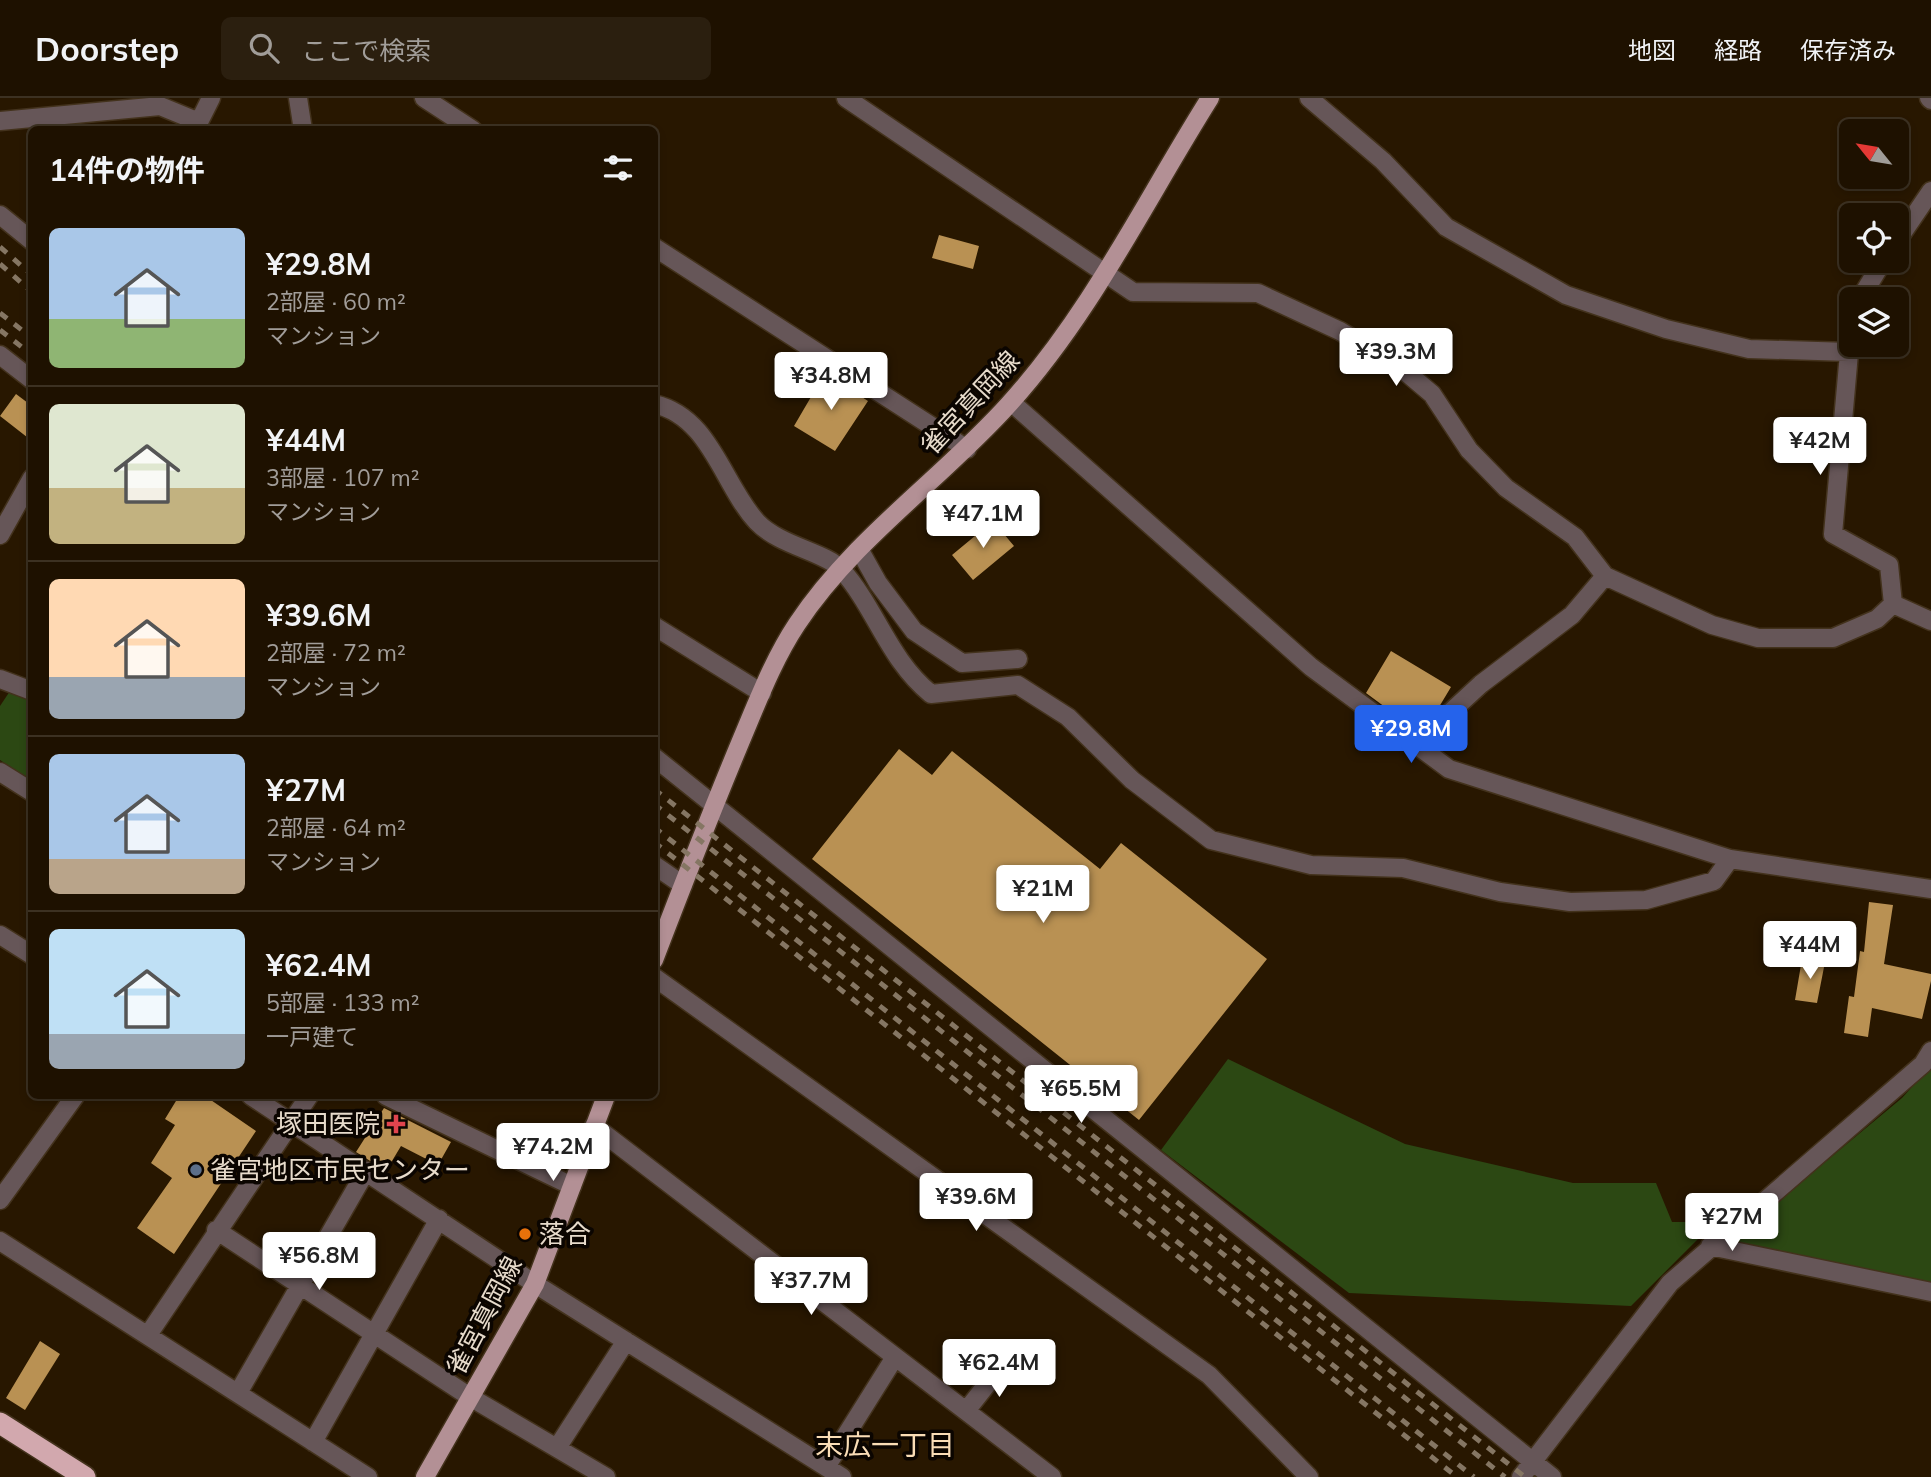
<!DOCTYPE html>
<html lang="ja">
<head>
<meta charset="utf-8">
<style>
  :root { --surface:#1e1100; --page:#2b1f0f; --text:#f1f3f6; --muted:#a19d99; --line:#3c3122; --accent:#2563eb }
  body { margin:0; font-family:Mulish,"Noto Sans JP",sans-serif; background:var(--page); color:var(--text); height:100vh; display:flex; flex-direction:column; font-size:26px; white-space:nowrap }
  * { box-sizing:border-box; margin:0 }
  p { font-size:23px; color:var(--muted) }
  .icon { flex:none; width:38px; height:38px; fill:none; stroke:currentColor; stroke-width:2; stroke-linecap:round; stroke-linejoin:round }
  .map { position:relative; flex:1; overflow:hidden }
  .side { position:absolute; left:28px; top:28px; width:630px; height:973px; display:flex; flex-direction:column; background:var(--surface); border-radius:10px; box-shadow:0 4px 10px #0003,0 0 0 2px var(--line) }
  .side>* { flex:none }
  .needle { width:46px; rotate:300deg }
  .tools { position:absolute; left:1839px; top:21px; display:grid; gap:14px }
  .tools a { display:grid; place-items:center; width:70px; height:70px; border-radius:10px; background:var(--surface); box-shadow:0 4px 10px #0003,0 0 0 2px var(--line); font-size:35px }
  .price { position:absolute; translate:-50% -60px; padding:0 16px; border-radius:7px; background:#fff; color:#222; font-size:23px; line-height:46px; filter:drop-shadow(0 2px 4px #0008) }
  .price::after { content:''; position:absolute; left:50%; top:42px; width:21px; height:16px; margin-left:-10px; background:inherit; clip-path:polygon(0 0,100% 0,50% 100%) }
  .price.on { background:var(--accent); color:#fff }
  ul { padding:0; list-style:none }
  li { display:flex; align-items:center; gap:21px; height:175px; padding:0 21px }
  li+li { border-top:2px solid var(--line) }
  li span { display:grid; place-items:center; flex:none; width:196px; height:140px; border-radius:10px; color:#555 }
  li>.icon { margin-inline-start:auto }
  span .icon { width:84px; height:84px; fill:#fffc; stroke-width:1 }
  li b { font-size:30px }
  h2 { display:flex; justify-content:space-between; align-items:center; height:84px; padding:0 21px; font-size:30px }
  header { display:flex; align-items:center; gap:42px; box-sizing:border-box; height:98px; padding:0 35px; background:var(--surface); border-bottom:2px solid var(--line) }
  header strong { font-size:33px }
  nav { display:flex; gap:38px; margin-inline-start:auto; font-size:24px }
  .search { width:490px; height:63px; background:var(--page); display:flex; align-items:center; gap:18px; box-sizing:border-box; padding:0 24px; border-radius:10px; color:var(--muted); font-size:26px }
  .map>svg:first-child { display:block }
  .green { fill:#2c4813 }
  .building { fill:#b99153 }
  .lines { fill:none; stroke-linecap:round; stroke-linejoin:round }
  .minor-casing { stroke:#43321c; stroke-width:21 }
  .major-casing { stroke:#43321c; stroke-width:21 }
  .highway-casing { stroke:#43321c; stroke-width:24 }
  .minor { stroke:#665658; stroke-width:18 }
  .major { stroke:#b39095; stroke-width:18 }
  .highway { stroke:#d2a8ae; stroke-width:21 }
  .rail { stroke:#857663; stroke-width:5; stroke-dasharray:9 9; stroke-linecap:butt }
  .health-dot { fill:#e0444e; stroke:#0b0500; stroke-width:2.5 }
  .service-dot { fill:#5c6f8a; stroke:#0b0500; stroke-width:2.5 }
  .food-dot { fill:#e8710a; stroke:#0b0500; stroke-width:2.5 }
  .labels { text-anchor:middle; stroke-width:7; stroke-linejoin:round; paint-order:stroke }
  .street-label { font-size:26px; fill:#e7dbcb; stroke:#0b0500 }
  .poi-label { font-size:26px; fill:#e7dbcb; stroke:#0b0500; text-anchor:start }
  .neighbourhood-label { font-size:28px; fill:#faddb6; stroke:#0b0500 }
</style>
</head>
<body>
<header>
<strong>Doorstep</strong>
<div class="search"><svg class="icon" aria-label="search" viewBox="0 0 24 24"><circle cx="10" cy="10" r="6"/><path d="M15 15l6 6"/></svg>ここで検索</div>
<nav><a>地図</a><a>経路</a><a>保存済み</a></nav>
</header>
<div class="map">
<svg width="1931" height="1379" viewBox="0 0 1931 1379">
  <rect width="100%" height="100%" fill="#281700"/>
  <path class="green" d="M12 590 31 602V683L0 662V608Z
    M1228 961 1405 1046 1573 1085H1656L1672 1124H1715L1631 1208 1349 1195 1161 1052Z
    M1931 968V1185L1729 1144 1902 1000Z"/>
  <path class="building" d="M939 137 979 148 973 171 932 160Z
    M825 275 868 303 835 353 794 328Z
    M16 296 32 308V343L0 318Z
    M993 423 1014 448 973 482 952 457Z
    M1391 553 1451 589 1439 609 1429 619 1417 612 1408 626 1366 595Z
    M899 651 932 677 952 653 1100 771 1121 745 1267 861 1139 1022 812 761Z
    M1869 804 1893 807 1884 866 1931 876V883L1922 921 1872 910 1868 939 1844 935 1849 898 1854 899 1860 853 1864 854Z
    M1802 861 1825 864 1817 905 1795 902Z
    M179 998H205L256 1033 174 1156 137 1130 172 1080 151 1065 175 1027 165 1021Z
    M384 1010 451 1044 438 1067 401 1048 386 1073 356 1054Z
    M40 1243 60 1256 25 1312 6 1300Z"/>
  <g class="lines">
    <defs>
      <path id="minor" d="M298 0 303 32
        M424 0 473 32
        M846 0 1133 194 1258 195 1340 233 1400 269 1432 296 1469 352 1506 390 1575 439 1605 478 1712 527 1758 540H1833L1877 521 1893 506 1931 523
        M1309 0 1383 63 1446 129 1566 197 1666 231 1749 251 1849 254
        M1929 0 1931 2
        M0 23 160 8 199 24
        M195 32 211 0
        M0 117 32 143
        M1897 143 1931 93
        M654 149 967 351
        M1860 201 1883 163
        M1852 221 1833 436 1889 467 1893 506
        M0 257 32 282
        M1011 304 1311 569 1449 671 1730 761 1931 791
        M654 306C711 319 722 386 757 424 780 448 825 454 841 471 876 510 888 561 931 596L1018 587 1068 619 1132 682 1211 742 1311 767 1403 770 1500 794 1570 804 1646 802 1714 783 1730 761
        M0 437 32 380
        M859 451 878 485 914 533 962 565 1018 561
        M654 528 762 595
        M0 581 32 593
        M1415 647 1481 586 1572 517 1605 478
        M654 659 1552 1379
        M0 674 32 694
        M654 767 683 787
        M0 837 32 857
        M654 879 1209 1277 1309 1379
        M251 998 535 1186 842 1379
        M386 998 572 1088
        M594 1028 1052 1379
        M0 1102 75 998
        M216 1132 470 1299 606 1379
        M0 1143 368 1379
        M1710 1148 1931 1194
        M148 1237 309 998
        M238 1295 366 1073
        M966 1313 1003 1266
        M313 1344 439 1121
        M557 1350 626 1243
        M826 1369 895 1259
        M1521 1379 1670 1185 1923 966 1931 953"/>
      <path id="major" d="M654 862C682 789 710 717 740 645 757 605 773 562 797 526 854 440 942 381 1010 305 1092 214 1145 103 1210 0
        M425 1379 535 1186 606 998"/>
      <path id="highway" d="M0 1325 85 1379"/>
    </defs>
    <use href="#minor" class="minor-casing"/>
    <use href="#major" class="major-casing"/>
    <use href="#highway" class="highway-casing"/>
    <use href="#minor" class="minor"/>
    <use href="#major" class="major"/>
    <use href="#highway" class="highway"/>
    <path class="rail" d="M0 149 32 177
      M0 166 32 194
      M0 215 32 240
      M0 232 32 257
      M654 691 1525 1379
      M654 706 1505 1379
      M654 729 1474 1379
      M654 744 1457 1379"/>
  </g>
  <path class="health-dot" d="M392.5 1015.5h7v7h7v7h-7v7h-7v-7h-7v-7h7z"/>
  <circle class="service-dot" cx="196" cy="1072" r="7"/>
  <circle class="food-dot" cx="525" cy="1136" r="7"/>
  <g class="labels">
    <g class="street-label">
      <text transform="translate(970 305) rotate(-47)" y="9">雀宮真岡線</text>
      <text transform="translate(484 1218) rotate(-62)" y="9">雀宮真岡線</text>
    </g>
    <g class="poi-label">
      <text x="380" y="1035" text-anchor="end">塚田医院</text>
      <text x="210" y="1081">雀宮地区市民センター</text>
      <text x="539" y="1145">落合</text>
    </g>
    <g class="neighbourhood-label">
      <text x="885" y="1357">末広一丁目</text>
    </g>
  </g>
</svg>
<div class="tools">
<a><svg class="needle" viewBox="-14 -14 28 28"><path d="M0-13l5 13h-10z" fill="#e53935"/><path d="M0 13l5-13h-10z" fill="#a19d99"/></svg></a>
<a><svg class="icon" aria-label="locate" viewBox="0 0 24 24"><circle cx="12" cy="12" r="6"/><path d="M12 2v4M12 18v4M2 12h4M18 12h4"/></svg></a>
<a><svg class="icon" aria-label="layers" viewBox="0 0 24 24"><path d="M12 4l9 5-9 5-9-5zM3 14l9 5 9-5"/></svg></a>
</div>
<b class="price" style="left:1396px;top:290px">¥39.3M</b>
<b class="price" style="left:831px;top:314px">¥34.8M</b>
<b class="price" style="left:1820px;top:379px">¥42M</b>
<b class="price" style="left:983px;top:452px">¥47.1M</b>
<b class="price on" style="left:1411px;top:667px">¥29.8M</b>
<b class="price" style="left:1043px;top:827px">¥21M</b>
<b class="price" style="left:1810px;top:883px">¥44M</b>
<b class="price" style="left:1081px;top:1027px">¥65.5M</b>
<b class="price" style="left:553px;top:1085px">¥74.2M</b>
<b class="price" style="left:976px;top:1135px">¥39.6M</b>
<b class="price" style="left:1732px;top:1155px">¥27M</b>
<b class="price" style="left:319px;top:1194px">¥56.8M</b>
<b class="price" style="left:811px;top:1219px">¥37.7M</b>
<b class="price" style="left:999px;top:1301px">¥62.4M</b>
<section class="side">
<h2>14件の物件<svg class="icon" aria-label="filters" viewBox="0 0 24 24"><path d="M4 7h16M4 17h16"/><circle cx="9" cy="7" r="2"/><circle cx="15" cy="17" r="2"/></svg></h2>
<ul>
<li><span style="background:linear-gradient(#a9c7e8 65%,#8fb573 0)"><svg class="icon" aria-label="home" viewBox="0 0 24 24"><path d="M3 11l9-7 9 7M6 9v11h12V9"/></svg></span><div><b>¥29.8M</b><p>2部屋 · 60 m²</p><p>マンション</p></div></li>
<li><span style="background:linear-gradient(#dfe7d0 60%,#c2b280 0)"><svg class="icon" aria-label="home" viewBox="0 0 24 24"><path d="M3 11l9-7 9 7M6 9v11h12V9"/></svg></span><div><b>¥44M</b><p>3部屋 · 107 m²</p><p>マンション</p></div></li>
<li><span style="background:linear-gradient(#ffd9b3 70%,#9aa5b1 0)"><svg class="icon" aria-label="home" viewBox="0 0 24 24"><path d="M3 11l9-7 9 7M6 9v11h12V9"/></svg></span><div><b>¥39.6M</b><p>2部屋 · 72 m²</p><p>マンション</p></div></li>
<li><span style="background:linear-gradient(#a9c7e8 75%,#b9a48a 0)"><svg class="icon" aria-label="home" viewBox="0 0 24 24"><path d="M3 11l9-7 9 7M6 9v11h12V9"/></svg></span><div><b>¥27M</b><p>2部屋 · 64 m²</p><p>マンション</p></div></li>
<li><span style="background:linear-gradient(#bfe0f5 75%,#9aa5b1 0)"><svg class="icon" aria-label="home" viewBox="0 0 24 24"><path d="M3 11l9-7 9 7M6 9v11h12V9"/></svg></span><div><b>¥62.4M</b><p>5部屋 · 133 m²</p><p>一戸建て</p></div></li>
</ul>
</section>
</div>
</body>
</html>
